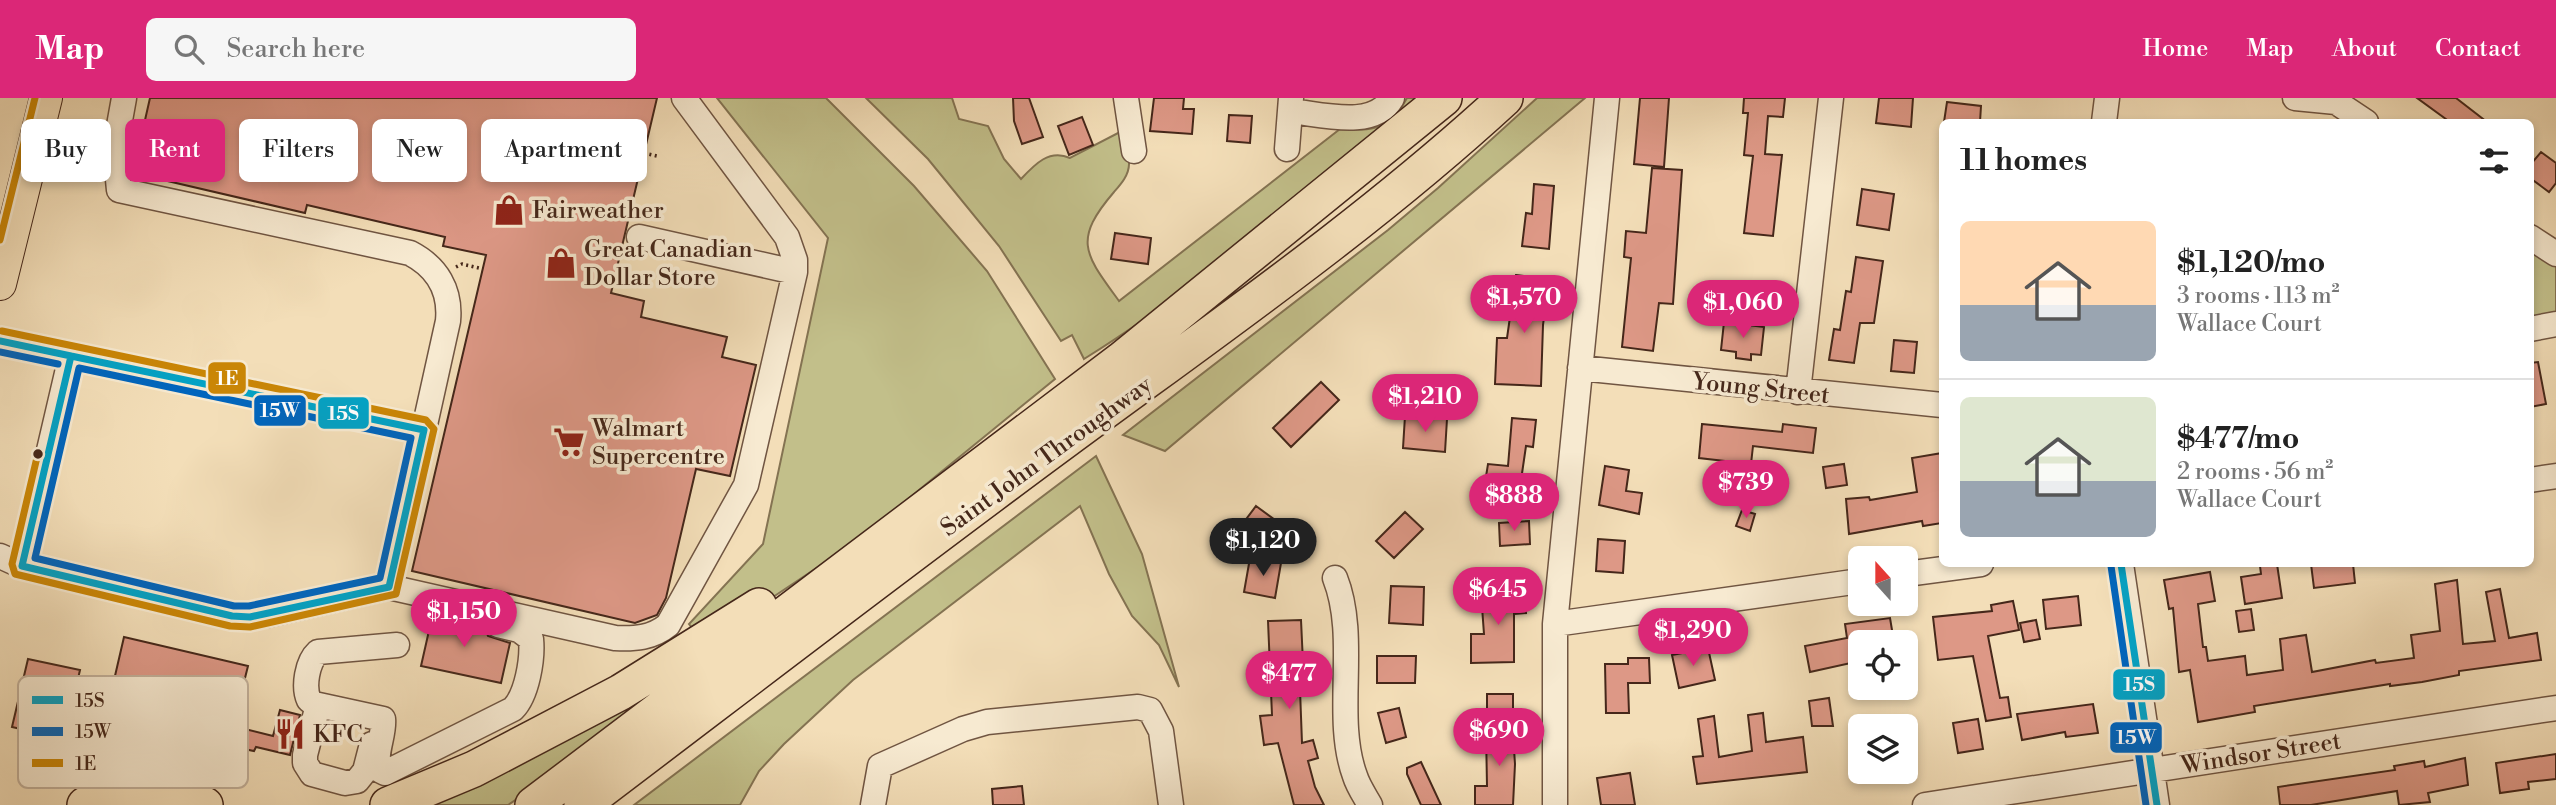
<!DOCTYPE html>
<html lang="en">
<head>
<meta charset="utf-8">
<style>
  :root { --surface:#fff; --page:#f6f6f6; --text:#222; --muted:#767676; --line:#e0e0e0; --accent:#db2777 }
  body { margin:0; font-family:"Libre Bodoni",serif; background:var(--page); color:var(--text); height:100vh; display:flex; flex-direction:column; font-size:26px; white-space:nowrap }
  * { box-sizing:border-box; margin:0 }
  p { font-size:23px; color:var(--muted) }
  .icon { flex:none; width:38px; height:38px; fill:none; stroke:currentColor; stroke-width:2; stroke-linecap:round; stroke-linejoin:round }
  .map { position:relative; flex:1; overflow:hidden }
  .sheet { position:absolute; left:1939px; top:21px; width:595px; height:448px; display:flex; flex-direction:column; background:var(--surface); border-radius:10px; box-shadow:0 4px 10px #0003 }
  .sheet>* { flex:none }
  .banner { position:absolute; left:21px; top:21px; width:665px; height:63px; display:flex; gap:14px }
  .needle { width:46px; rotate:339deg }
  .buttons { position:absolute; left:1848px; top:448px; display:grid; gap:14px }
  .buttons a { display:grid; place-items:center; width:70px; height:70px; border-radius:10px; background:var(--surface); box-shadow:0 4px 10px #0003; font-size:35px }
  .price { position:absolute; translate:-50% -60px; padding:0 16px; border-radius:24px; background:var(--accent); color:#fff; font-size:23px; line-height:46px; filter:drop-shadow(0 2px 4px #0008) }
  .price::after { content:''; position:absolute; left:50%; top:42px; width:21px; height:16px; margin-left:-10px; background:inherit; clip-path:polygon(0 0,100% 0,50% 100%) }
  .price.selected { background:#222; color:#fff }
  ul { padding:0; list-style:none }
  li { display:flex; align-items:center; gap:21px; height:175px; padding:0 21px }
  li+li { border-top:2px solid var(--line) }
  li span { display:grid; place-items:center; flex:none; width:196px; height:140px; border-radius:10px; color:#555 }
  li>.icon { margin-inline-start:auto }
  span .icon { width:84px; height:84px; fill:#fffc; stroke-width:1 }
  li b { font-size:30px }
  h2 { display:flex; justify-content:space-between; align-items:center; height:84px; padding:0 21px; font-size:30px }
  .chip { padding:0 24px; border-radius:10px; background:var(--surface); box-shadow:0 4px 10px #0003; font-size:24px; line-height:63px }
  .chip.selected { background:var(--accent); color:#fff }
  header { display:flex; align-items:center; gap:42px; box-sizing:border-box; height:98px; padding:0 35px; background:var(--accent); color:#fff }
  header strong { font-size:33px }
  nav { display:flex; gap:38px; margin-inline-start:auto; font-size:24px }
  .search { width:490px; height:63px; background:var(--page); display:flex; align-items:center; gap:18px; box-sizing:border-box; padding:0 24px; border-radius:10px; color:var(--muted); font-size:26px }
  .map>svg:first-child { display:block }
  .green { fill:#c2bf8a; stroke:#847352; stroke-width:2 }
  .building { fill:#dd9886; stroke:#45271a; stroke-width:2 }
  .lines { fill:none; stroke-linecap:round; stroke-linejoin:round }
  .minor-casing { stroke:#705542; stroke-width:27 }
  .major-casing { stroke:#45271a; stroke-width:34 }
  .highway-casing { stroke:#45271a; stroke-width:38 }
  .path { stroke:#45271a; stroke-width:3.5; stroke-dasharray:2 3.5; stroke-linecap:butt }
  .minor { stroke:#f7ead1; stroke-width:24 }
  .major { stroke:#f3deb8; stroke-width:32 }
  .highway { stroke:#f3deb8; stroke-width:35 }
  .bus-1-casing { stroke:#f7ead1; stroke-width:12 }
  .bus-2-casing { stroke:#f7ead1; stroke-width:12 }
  .bus-3-casing { stroke:#f7ead1; stroke-width:12 }
  .bus-1 { stroke:#03a2c5; stroke-width:7 }
  .bus-2 { stroke:#0065bd; stroke-width:7 }
  .bus-3 { stroke:#ca8606; stroke-width:7 }
  .bus-dot { fill:#45271a; stroke:#f7ead1; stroke-width:2.5 }
  .labels { text-anchor:middle; stroke-width:7; stroke-linejoin:round; paint-order:stroke }
  .poi-label { font-size:24px; fill:#45271a; stroke:#f7ead1; text-anchor:start }
  .street-label { font-size:24px; fill:#45271a; stroke:#f7ead1 }
  .key { fill:#f7ead1; stroke:#c2b09a; stroke-width:2 }
  .key-label { font-size:19px; fill:#45271a }
  .line-badge { stroke:#f7ead1; stroke-width:2.5 }
  .badge-label { font-size:19px; text-anchor:middle; font-weight:bold; fill:#fff }
</style>
</head>
<body>
<header>
<strong>Map</strong>
<div class="search"><svg class="icon" aria-label="search" viewBox="0 0 24 24"><circle cx="10" cy="10" r="6"/><path d="M15 15l6 6"/></svg>Search here</div>
<nav><a>Home</a><a>Map</a><a>About</a><a>Contact</a></nav>
</header>
<div class="map">
<svg width="2556" height="707" viewBox="0 0 2556 707">
  <rect width="100%" height="100%" fill="#f3deb8"/>
  <filter id="stains"><feTurbulence type="fractalNoise" baseFrequency=".00286" numOctaves="4"/><feColorMatrix values="0 0 0 0 .2 0 0 0 0 .09 0 0 0 0 .02 0 0 0 .5 -.17"/></filter>
  <radialGradient id="worn" r=".72"><stop offset=".6" stop-color="#630" stop-opacity="0"/><stop offset="1" stop-color="#630" stop-opacity=".3"/></radialGradient>
  <path class="green" d="M717 0H826L914 88 987 173 1055 281 854 445 704 545 689 526 763 446 828 140Z
    M866 0H952L959 21 988 28 1004 61 1021 81C1035 66 1049 51 1070 60L1120 34C1123 43 1130 56 1129 66 1129 77 1121 86 1114 94 1072 143 1085 156 1119 203L1340 31C1373 33 1389 32 1407 0H1420C1311 89 1204 187 1084 261L1072 237 1061 243 999 148 928 61Z
    M1537 0H1585L1165 353 1123 337 1388 132 1438 90Z
    M2530 139 2556 156V226L2530 231Z
    M1096 358 1142 456 1179 589 1159 547 1132 518 1109 476 1080 408 853 582 784 646 759 673 740 707H634Z
    M645 592 649 606 559 673 508 707H422Z"/>
  <path class="building" d="M150 0H657L611 195 644 203 641 219 727 239 722 259 756 267 730 378 696 371 666 500 657 517 635 525 412 473 486 157 443 148 445 139 307 107 305 115 133 75Z
    M1013 0H1029L1043 39 1022 46 1014 23Z
    M1154 0H1184L1183 11H1194L1192 36 1150 33Z
    M1640 0H1669L1664 69 1634 66Z
    M1744 0H1785L1783 19 1768 18 1765 56 1782 57 1773 138 1744 135 1753 58 1744 57 1748 15H1743Z
    M1879 0H1913L1911 29 1876 25Z
    M2417 0H2456L2487 24H2450Z
    M1947 4 1981 8 1980 24H1944Z
    M1229 17 1252 18 1250 45 1227 43Z
    M1082 19 1093 47 1069 57 1058 28Z
    M2541 54 2556 65V85L2549 94 2530 80V67Z
    M1652 70 1682 72 1673 206 1659 205 1653 253 1622 249 1631 160 1624 159 1626 133 1646 135Z
    M1534 86 1554 88 1549 151 1522 148 1526 115 1532 116Z
    M1862 91 1894 96 1889 132 1857 127Z
    M1115 135 1151 140 1148 166 1111 161Z
    M1856 159 1883 163 1874 225H1860L1854 265 1829 262 1834 231 1840 232 1846 193 1851 194Z
    M1516 177 1549 181 1543 227 1541 288 1495 286 1497 240H1507Z
    M1724 224 1764 229 1761 257 1751 256V262L1736 260V254L1721 252Z
    M1894 242 1917 244 1914 275 1891 273Z
    M2538 264 2546 306 2530 309V265Z
    M1321 284 1339 302 1291 349 1273 330Z
    M1405 318 1447 321 1445 354 1403 350Z
    M1512 320 1536 322 1533 349 1526 348 1519 396 1484 391 1488 366 1508 368Z
    M1702 326 1782 334 1783 326 1816 330 1813 355 1753 348 1751 366 1699 360Z
    M1942 355V425L1923 428 1922 423 1849 436 1846 401 1869 399 1870 402 1917 394 1912 360Z
    M1844 366 1847 387 1826 390 1823 369Z
    M1605 368 1629 372 1626 393 1642 395 1639 416 1599 407Z
    M1256 408 1290 433 1276 452 1241 428Z
    M1742 412 1755 416 1750 433 1736 428Z
    M1405 414 1423 431 1394 460 1376 443Z
    M1529 423 1530 446 1500 448 1499 425Z
    M1598 441 1625 443 1623 475 1596 473Z
    M1250 460 1281 465 1275 500 1244 494Z
    M2277 466 2282 500 2245 506 2241 479 2261 476 2260 468Z
    M2311 466H2353L2355 485 2314 490Z
    M2210 474 2215 503 2198 506 2203 549H2206L2208 563 2245 558 2247 577 2283 572 2280 541 2306 537 2312 574 2375 562 2376 565 2414 560 2411 537 2440 533 2435 486 2457 482 2463 546 2495 543 2486 494 2500 491 2509 540 2537 535 2541 562 2459 573V577L2422 584 2390 588V586L2254 608 2255 614 2198 624 2190 572 2179 574 2173 510 2169 511 2164 482Z
    M1391 488 1424 489 1423 527 1389 525Z
    M1524 492 1526 515 1514 516V564L1471 565V536H1484L1481 495Z
    M2078 498 2081 527 2046 531 2043 502Z
    M2013 503 2019 532 1988 538 2000 600 2008 599 2011 619 1986 623 1973 558 1938 562 1933 519 1992 513 1991 507Z
    M2251 511 2254 532 2239 534 2236 513Z
    M433 515 484 527 488 538 510 545 501 585 421 568Z
    M1890 520 1894 544H1860V563L1810 574 1805 548 1847 540 1845 526Z
    M1301 522 1303 565H1299L1302 645 1313 642 1318 660 1308 663 1315 689 1324 707H1294L1278 645 1264 647 1260 618 1272 617 1268 523Z
    M2036 522 2040 541 2024 544 2020 525Z
    M124 539 248 568 233 628 273 638 280 612 300 617 290 657 256 649 254 653 244 651 240 667 102 634Z
    M1708 550 1715 582 1679 590 1672 557Z
    M1377 558H1416L1415 585H1377Z
    M1628 560H1649L1650 585H1628L1629 615H1606L1605 566H1628Z
    M28 561 80 572 70 615 79 617 73 643 12 629Z
    M1487 596H1513V612L1487 619Z
    M1829 600 1833 628H1812L1809 603Z
    M2093 606 2098 635 2066 639 2065 634 2022 642 2017 616Z
    M1399 610 1406 639 1386 645 1378 615Z
    M1763 615 1766 644 1803 639 1807 674 1697 686 1693 659 1703 658 1698 621 1714 618 1719 659 1752 653 1748 617Z
    M1512 621 1515 666 1513 707H1475V688H1487L1486 633Z
    M1978 621 1983 651 1958 655 1953 625Z
    M2556 656V681L2528 684 2529 691 2500 695 2496 665Z
    M2465 660 2468 687 2428 695 2430 704 2399 707 2397 693 2311 707H2280L2278 689 2395 672 2394 668 2424 663 2425 669Z
    M1421 664 1441 707H1421L1407 676V670Z
    M1630 675 1635 707H1601L1597 680Z
    M1022 688 1024 707H993L992 691Z"/>
  <g class="lines">
    <defs>
      <path id="minor" d="M124 0 115 50 119 92 410 155C437 169 451 192 448 223L389 489
        M1126 0 1134 53
        M2295 0 2336 4 2366 24
        M1290 13C1321 16 1373 32 1392 0
        M2104 24 2107 0
        M1287 51 1291 0
        M639 139 795 174
        M2530 139 2556 156
        M2530 231 2556 226
        M0 243 424 332
        M1580 270 1942 307
        M1798 294 1831 0
        M2530 382 2556 378
        M0 458 22 468 232 518 267 517 389 489 615 540C635 541 652 540 668 527L746 387 795 174V162L787 139 684 0
        M2121 466 2157 707
        M22 468 71 258
        M1906 476 1981 466
        M1335 480C1359 540 1333 619 1355 678 1358 688 1365 698 1370 707
        M1555 526 1860 483
        M318 607 305 657V665L312 676 345 685 357 683 365 673 372 646
        M383 621C385 638 372 658 381 673L385 675 513 611C527 597 533 561 531 541L519 532 498 527
        M383 621 314 606 309 602C303 589 307 564 318 554L397 547
        M873 707 880 668 963 631 987 624 1138 609 1150 612 1161 633 1171 707
        M1555 707V526L1607 0
        M1925 707 2556 610"/>
      <path id="major" d="M0 186 46 0"/>
      <path id="highway" d="M85 707C124 686 164 698 205 707
        M388 707 474 671 621 594 759 508
        M533 707 1121 262 1444 0
        M582 707C743 585 904 461 1067 341 1216 231 1368 126 1505 0"/>
    </defs>
    <use href="#minor" class="minor-casing"/>
    <use href="#major" class="major-casing"/>
    <use href="#highway" class="highway-casing"/>
    <path class="path" d="M644 55 657 58
      M456 169 462 166 483 171"/>
    <use href="#minor" class="minor"/>
    <use href="#major" class="major"/>
    <use href="#highway" class="highway"/>
    <defs>
      <path id="bus-1" d="M0 243 71 258
        M71 258 424 332 389 489 250 519 232 518 22 468Z
        M2121 466 2157 707"/>
      <path id="bus-2" d="M0 254 58 266
        M79 270 411 340 380 480 249 508H234L35 460Z
        M2111 468 2146 707"/>
      <path id="bus-3" d="M0 142 35 0
        M2 233 426 322 434 331 396 496 250 529 230 528 15 476 12 466 38 355"/>
    </defs>
    <use href="#bus-1" class="bus-1-casing"/>
    <use href="#bus-2" class="bus-2-casing"/>
    <use href="#bus-3" class="bus-3-casing"/>
    <use href="#bus-1" class="bus-1"/>
    <use href="#bus-2" class="bus-2"/>
    <use href="#bus-3" class="bus-3"/>
  </g>
  <defs>
    <symbol id="shop-bare" viewBox="-9 -9 18 18"><path d="M-5-2.5h2.3a2.7 3.5 0 0 1 5.4 0H5L5.5 6h-11ZM-1.5-2.5h3a1.5 2.3 0 0 0-3 0Z" fill="#8f2418" stroke="#f7ead1" stroke-width="2.5" paint-order="stroke"/></symbol>
    <symbol id="supermarket-bare" viewBox="-9 -9 18 18"><path d="M-6-5.5h2.5l.6 2H6L4.5 2H-2.5L-4.4-4H-6ZM-1.5 3.2a1.3 1.3 0 1 0 .1 0ZM3 3.2a1.3 1.3 0 1 0 .1 0Z" fill="#8f2418" stroke="#f7ead1" stroke-width="2.5" paint-order="stroke"/></symbol>
    <symbol id="restaurant-bare" viewBox="-9 -9 18 18"><path d="M-5-6h1v4h1v-4h1v4h1v-4h1v5L-1.5 .5V6h-2V.5L-5-1ZM5-6V6H3V1.5H1.5Q1.5-4 5-6Z" fill="#8f2418" stroke="#f7ead1" stroke-width="2.5" paint-order="stroke"/></symbol>
  </defs>
  <g fill-rule="evenodd">
    <use href="#shop-bare" x="487" y="90" width="44" height="44"/>
    <use href="#shop-bare" x="539" y="143" width="44" height="44"/>
    <use href="#supermarket-bare" x="547" y="322" width="44" height="44"/>
    <use href="#restaurant-bare" x="268" y="614" width="44" height="44"/>
  </g>
  <circle class="bus-dot" cx="38" cy="356" r="6"/>
  <g class="labels">
    <g class="poi-label">
      <text x="532" y="120">Fairweather</text>
      <text x="584" y="159">Great Canadian<tspan x="584" dy="28">Dollar Store</tspan></text>
      <text x="592" y="338">Walmart<tspan x="592" dy="28">Supercentre</tspan></text>
      <text x="313" y="644">KFC</text>
    </g>
    <g class="street-label">
      <text transform="translate(1761 290) rotate(6)" y="8">Young Street</text>
      <text transform="translate(1046 358) rotate(-36)" y="8">Saint John Throughway</text>
      <text transform="translate(2261 655) rotate(-9)" y="8">Windsor Street</text>
    </g>
  </g>
  <rect x="18" y="578" width="230" height="112" rx="10" class="key"/>
  <rect x="32" y="598" width="31" height="8" fill="#03a2c5"/>
  <rect x="32" y="629" width="31" height="9" fill="#0065bd"/>
  <rect x="32" y="661" width="31" height="8" fill="#ca8606"/>
  <g class="key-label">
    <text x="75" y="609">15S</text>
    <text x="75" y="640">15W</text>
    <text x="75" y="672">1E</text>
  </g>
  <g class="line-badge">
    <rect x="207" y="263" width="40" height="34" rx="7" fill="#ca8606"/>
    <rect x="253" y="296" width="54" height="33" rx="7" fill="#0065bd"/>
    <rect x="317" y="298" width="53" height="34" rx="7" fill="#03a2c5"/>
    <rect x="2112" y="570" width="54" height="33" rx="7" fill="#03a2c5"/>
    <rect x="2109" y="623" width="54" height="33" rx="7" fill="#0065bd"/>
  </g>
  <g class="badge-label">
    <text x="227" y="287">1E</text>
    <text x="280" y="319">15W</text>
    <text x="343" y="322">15S</text>
    <text x="2139" y="593">15S</text>
    <text x="2136" y="646">15W</text>
  </g>
  <rect width="100%" height="100%" filter="url(#stains)"/>
  <rect width="100%" height="100%" fill="url(#worn)"/>
</svg>
<div class="buttons">
<a><svg class="needle" viewBox="-14 -14 28 28"><path d="M0-13l5 13h-10z" fill="#e53935"/><path d="M0 13l5-13h-10z" fill="#767676"/></svg></a>
<a><svg class="icon" aria-label="locate" viewBox="0 0 24 24"><circle cx="12" cy="12" r="6"/><path d="M12 2v4M12 18v4M2 12h4M18 12h4"/></svg></a>
<a><svg class="icon" aria-label="layers" viewBox="0 0 24 24"><path d="M12 4l9 5-9 5-9-5zM3 14l9 5 9-5"/></svg></a>
</div>
<b class="price" style="left:1524px;top:237px">$1,570</b>
<b class="price" style="left:1743px;top:242px">$1,060</b>
<b class="price" style="left:1425px;top:336px">$1,210</b>
<b class="price" style="left:1746px;top:422px">$739</b>
<b class="price" style="left:1514px;top:435px">$888</b>
<b class="price selected" style="left:1263px;top:480px">$1,120</b>
<b class="price" style="left:1498px;top:529px">$645</b>
<b class="price" style="left:464px;top:551px">$1,150</b>
<b class="price" style="left:1693px;top:570px">$1,290</b>
<b class="price" style="left:1289px;top:613px">$477</b>
<b class="price" style="left:1499px;top:670px">$690</b>
<div class="banner">
<a class="chip">Buy</a>
<a class="chip selected">Rent</a>
<a class="chip">Filters</a>
<a class="chip">New</a>
<a class="chip">Apartment</a>
</div>
<section class="sheet">
<h2>11 homes<svg class="icon" aria-label="filters" viewBox="0 0 24 24"><path d="M4 7h16M4 17h16"/><circle cx="9" cy="7" r="2"/><circle cx="15" cy="17" r="2"/></svg></h2>
<ul>
<li><span style="background:linear-gradient(#ffd9b3 60%,#9aa5b1 0)"><svg class="icon" aria-label="home" viewBox="0 0 24 24"><path d="M3 11l9-7 9 7M6 9v11h12V9"/></svg></span><div><b>$1,120/mo</b><p>3 rooms · 113 m²</p><p>Wallace Court</p></div></li>
<li><span style="background:linear-gradient(#dfe7d0 60%,#9aa5b1 0)"><svg class="icon" aria-label="home" viewBox="0 0 24 24"><path d="M3 11l9-7 9 7M6 9v11h12V9"/></svg></span><div><b>$477/mo</b><p>2 rooms · 56 m²</p><p>Wallace Court</p></div></li>
</ul>
</section>
</div>
</body>
</html>
